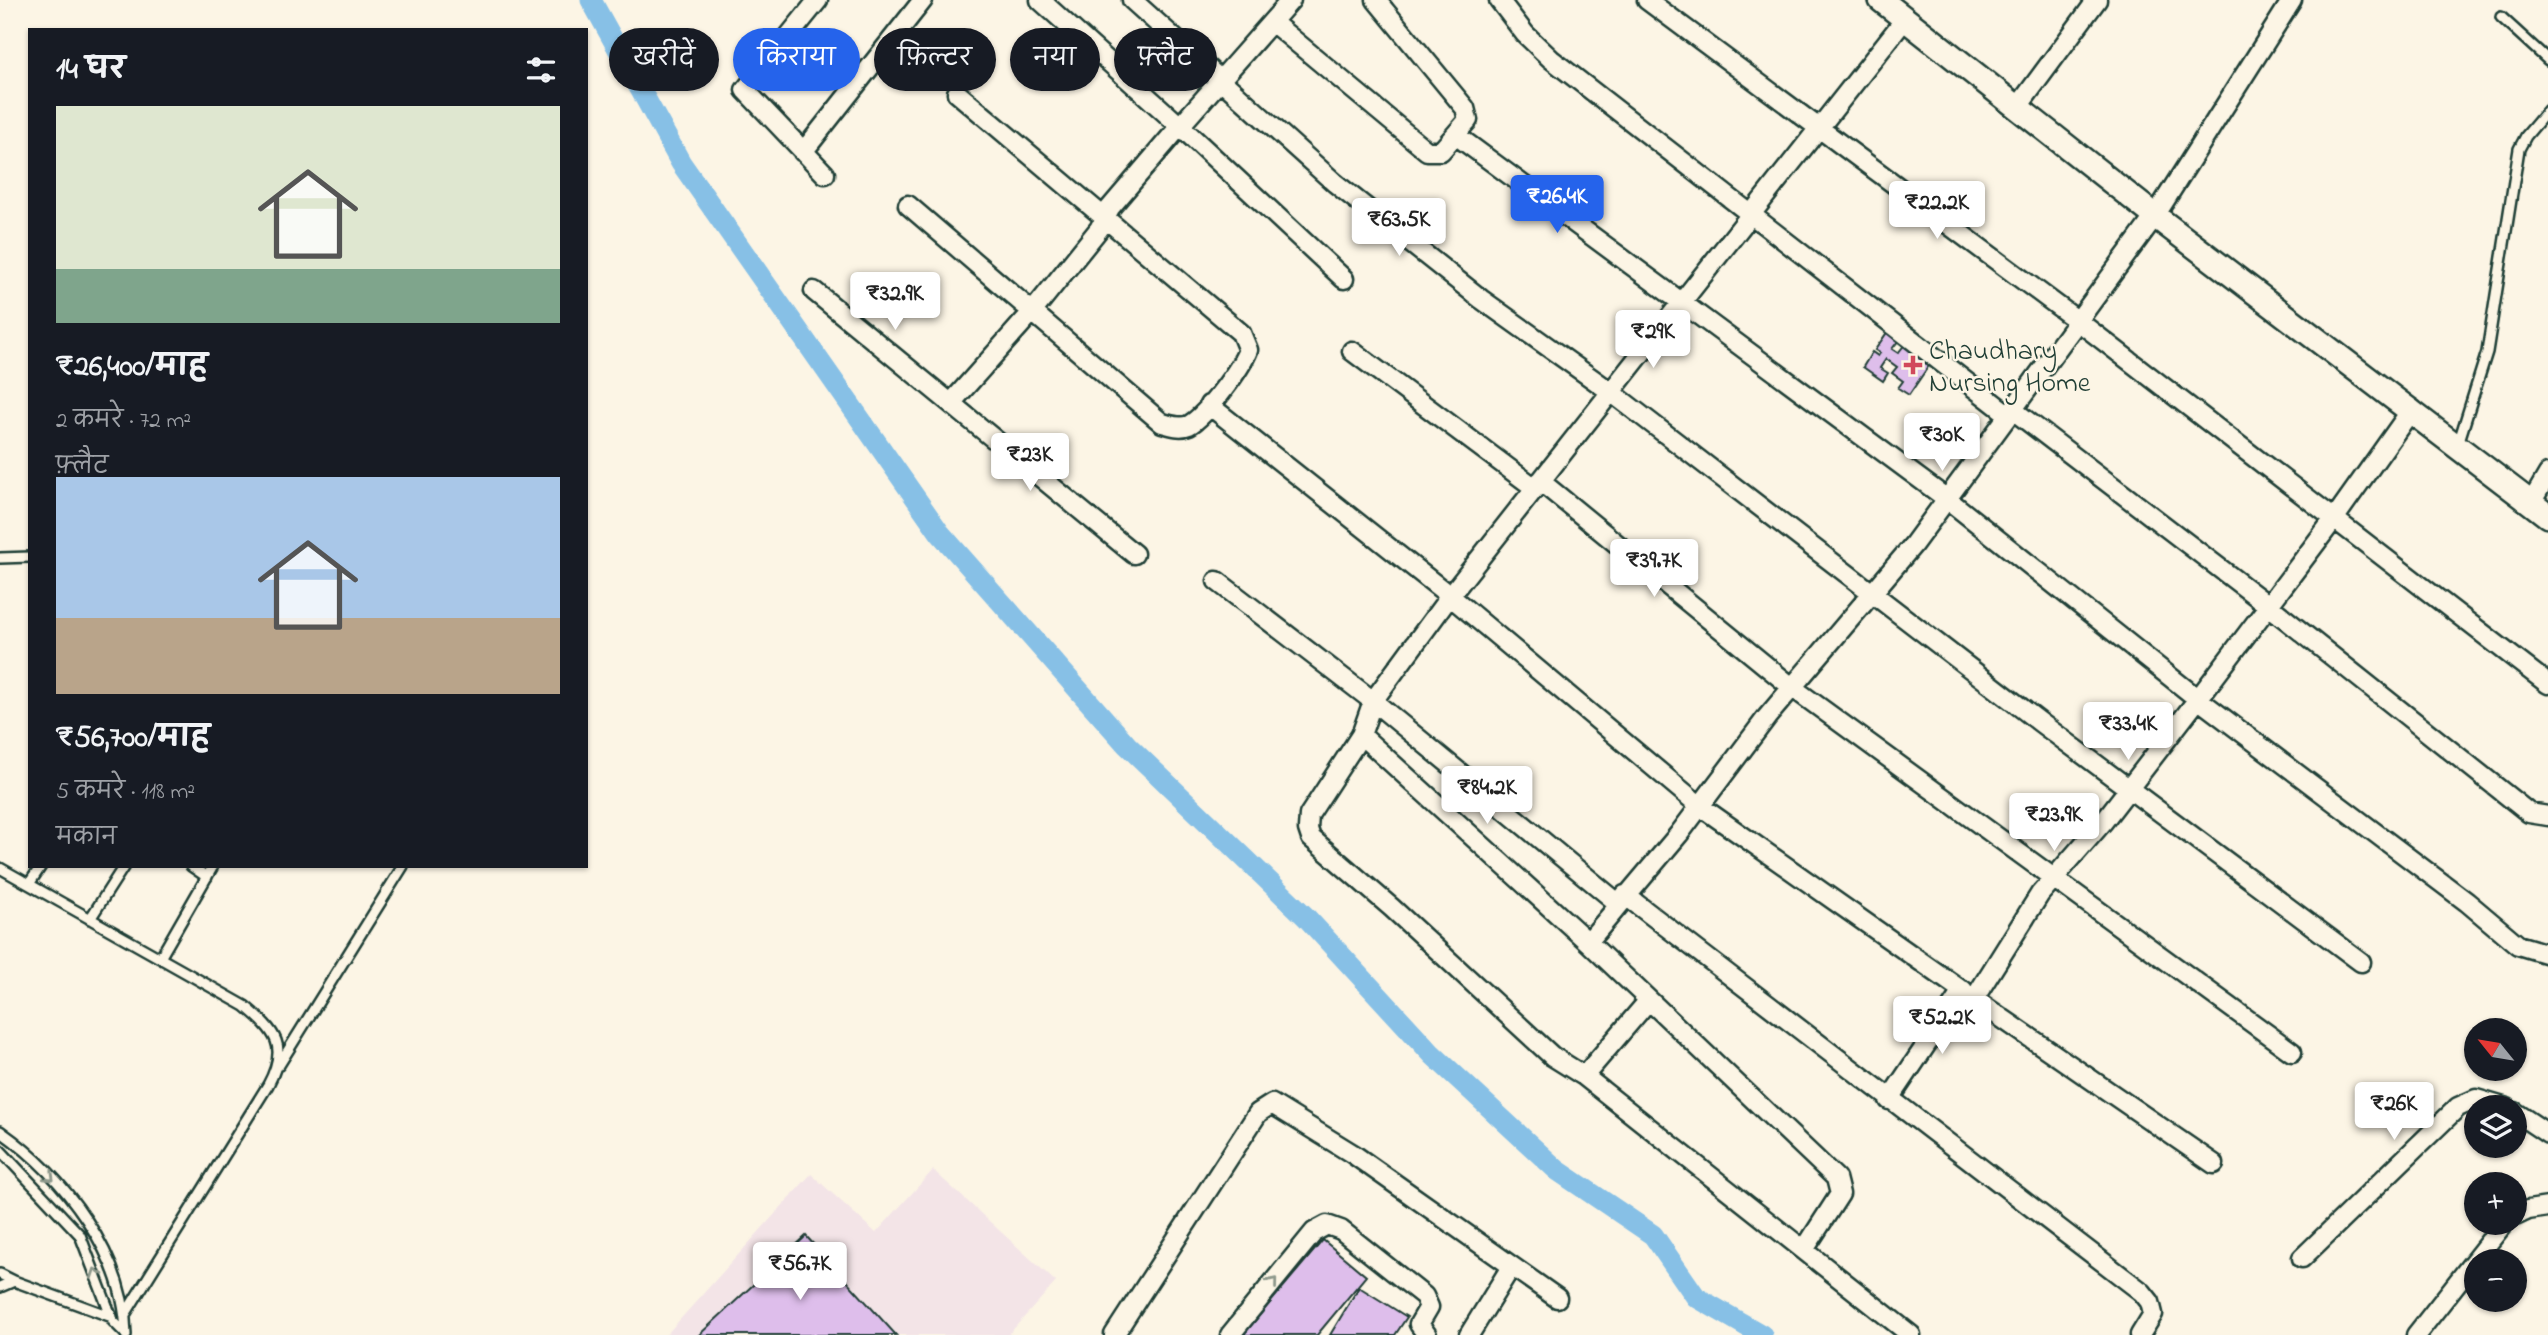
<!DOCTYPE html>
<html lang="hi">
<head>
<meta charset="utf-8">
<style>
  :root { --surface:#171b24; --page:#242831; --text:#f1f3f6; --muted:#9ea1a6; --accent:#2563eb }
  body { margin:0; font-family:"Indie Flower","Playpen Sans Deva",sans-serif; background:var(--page); color:var(--text); height:100vh; display:flex; flex-direction:column; font-size:26px; white-space:nowrap }
  * { box-sizing:border-box; margin:0 }
  p { font-size:23px; color:var(--muted) }
  .icon { flex:none; width:38px; height:38px; fill:none; stroke:currentColor; stroke-width:2; stroke-linecap:round; stroke-linejoin:round }
  .map { position:relative; flex:1; overflow:hidden }
  .side { position:absolute; left:28px; top:28px; width:560px; height:840px; display:flex; flex-direction:column; background:var(--surface); border-radius:0px; box-shadow:0 2px 5px #0004 }
  .side>* { flex:none }
  .hud { position:absolute; left:609px; top:28px; width:665px; height:63px; display:flex; gap:14px }
  .needle { width:46px; rotate:300deg }
  .buttons { position:absolute; left:2464px; top:1018px; display:grid; gap:14px }
  .buttons a { display:grid; place-items:center; width:63px; height:63px; border-radius:50%; background:var(--surface); box-shadow:0 2px 5px #0004; font-size:35px }
  .price { position:absolute; translate:-50% -60px; padding:0 16px; border-radius:7px; background:#fff; color:#222; font-size:23px; line-height:46px; filter:drop-shadow(0 2px 4px #0008) }
  .price::after { content:''; position:absolute; left:50%; top:42px; width:21px; height:16px; margin-left:-10px; background:inherit; clip-path:polygon(0 0,100% 0,50% 100%) }
  .price.selected { background:var(--accent); color:#fff }
  ul { padding:0; list-style:none }
  li { display:grid; align-content:center; gap:14px; height:371px; padding:0 28px }
  li span { display:grid; place-items:center; height:217px; border-radius:0px; color:#555 }
  li>.icon { margin-inline-start:auto }
  span .icon { width:126px; height:126px; fill:#fffc; stroke-width:1 }
  li b { font-size:30px }
  h2 { display:flex; justify-content:space-between; align-items:center; height:84px; padding:0 28px; font-size:30px }
  .tag { padding:0 24px; border-radius:32px; background:var(--surface); box-shadow:0 2px 5px #0004; font-size:24px; line-height:63px }
  .tag.selected { background:var(--accent); color:#fff }
  .map>svg:first-child { display:block }
  .built { fill:#f3e4e7 }
  .lines { fill:none; stroke-linecap:round; stroke-linejoin:round }
  .canal { stroke:#87c0e6; stroke-width:21 }
  .building { fill:#debeeb; stroke:#1f3d34; stroke-width:2 }
  .service-casing { stroke:#1f3d34; stroke-width:14 }
  .minor-casing { stroke:#1f3d34; stroke-width:23 }
  .tertiary-casing { stroke:#1f3d34; stroke-width:28 }
  .service { stroke:#fcf5e5; stroke-width:9 }
  .minor { stroke:#fcf5e5; stroke-width:18 }
  .tertiary { stroke:#fcf5e5; stroke-width:23 }
  .oneway { stroke:#8e998c }
  .poi-dot { fill:#d1495b; stroke:#fcf5e5; stroke-width:2.5 }
  .labels { text-anchor:middle; stroke-width:5; stroke-linejoin:round; paint-order:stroke }
  .poi-label { font-size:28px; fill:#1f3d34; stroke:#fcf5e5; text-anchor:start }
</style>
</head>
<body>
<div class="map">
<svg width="2548" height="1335" viewBox="0 0 2548 1335">
  <rect width="100%" height="100%" fill="#fcf5e5"/>
  <filter id="ink" filterUnits="userSpaceOnUse"><feTurbulence type="fractalNoise" baseFrequency=".0143" numOctaves="2"/><feDisplacementMap in="SourceGraphic" scale="14" xChannelSelector="R" yChannelSelector="G"/><feConvolveMatrix kernelMatrix="1 2 1 2 8 2 1 2 1" color-interpolation-filters="sRGB"/></filter>
  <g filter="url(#ink)">
    <path class="built" d="M933 1170 1056 1282 1008 1335H666L811 1174 876 1233Z"/>
    <g class="lines">
      <path class="canal" d="M591 0 681 163 940 533 1127 745 1306 917 1432 1054 1557 1170 1653 1235 1696 1297 1762 1335"/>
    </g>
    <path class="building" d="M1890 328 1902 336 1892 349 1898 353 1906 343 1932 361 1909 395 1898 388 1903 381 1892 373 1897 367 1886 359 1880 368 1888 373 1883 381 1863 367 1872 352 1878 356 1880 353 1875 350Z
      M806 1236 896 1335H699Z
      M1323 1240 1366 1276 1317 1335H1243Z
      M1359 1287 1407 1317 1395 1335H1330Z"/>
    <g class="lines">
      <defs>
        <path id="service" d="M2501 17 2548 60
          M2458 444 2487 352 2519 149 2526 136 2548 110
          M0 558 30 557
          M191 866 207 877
          M0 868 245 1006C276 1032 289 1046 268 1085L126 1313
          M29 884 41 866
          M90 919 124 866
          M160 958 213 866
          M279 1065 403 866
          M0 1131C64 1176 125 1255 126 1335
          M0 1150 80 1235 113 1321 125 1333
          M0 1274 14 1281
          M0 1287 14 1281 112 1317"/>
        <path id="minor" d="M818 0 745 90 825 174
          M1040 0 1180 126 1291 0
          M1132 0 1335 183 1481 299 1611 392 2041 723 2361 962
          M1499 0 1525 34 1551 59 2009 415
          M1647 0 2078 321 2548 684
          M1272 22 1427 151H1441L1468 120 1465 108 1376 0
          M2017 108 2097 0
          M1457 136 1947 499 2198 699 2467 902 2518 945 2548 954
          M803 152 923 0
          M908 205 1162 423C1171 425 1180 429 1189 425 1207 415 1241 368 1248 350L1241 333 957 93
          M814 291 1134 554
          M1352 351 1535 488
          M952 402 1033 311 1099 229 1110 208 1180 126 1344 279
          M1209 405 1450 596 1700 806 1974 999 2040 894 2103 822 2198 699 2334 519 2412 409
          M2013 410 2269 606 2529 813 2548 816
          M1540 481 1793 688 2292 1052
          M2531 503 2548 474
          M1217 581 1373 701 1619 904
          M1361 735 1588 942 1836 1178 1840 1194 1804 1250
          M1625 895 2142 1292 2150 1302 2153 1314 2140 1335
          M1588 942 1679 834 1767 717 1913 545 2155 216 2292 0
          M1974 999 2214 1164
          M1649 1000 1584 1076 1911 1335
          M1584 1076 1552 1056 1392 908 1311 838 1308 829 1309 815 1361 735 1373 701 1450 596 1905 19
          M1889 1100 1963 990
          M2515 1112 2548 1134
          M2515 1216 2528 1210 2548 1207
          M2302 1258 2458 1107 2476 1099 2507 1108
          M1114 1335 1258 1113 1272 1104 1353 1154 1557 1298
          M1230 1335 1314 1232 1327 1225 1341 1230 1424 1296 1429 1307 1419 1324 1427 1335
          M1469 1335 1511 1267
          M2416 1335 2504 1223"/>
        <path id="tertiary" d="M1881 0 2155 216 2548 516"/>
      </defs>
      <use href="#service" class="service-casing"/>
      <use href="#minor" class="minor-casing"/>
      <use href="#tertiary" class="tertiary-casing"/>
      <use href="#service" class="service"/>
      <use href="#minor" class="minor"/>
      <use href="#tertiary" class="tertiary"/>
    </g>
    <defs><path id="oneway-chevron" d="M-2-3.5L2.5 0L-2 3.5" fill="none" stroke-width="1.6" stroke-linecap="round" stroke-linejoin="round" transform="scale(1.75)"/></defs>
    <g class="oneway">
      <use href="#oneway-chevron" transform="translate(50 1177) rotate(44)"/>
      <use href="#oneway-chevron" transform="translate(96 1273) rotate(-109)"/>
      <use href="#oneway-chevron" transform="translate(1273 1282) rotate(-51)"/>
    </g>
  </g>
  <path class="poi-dot" d="M1909.5 354.5h7v7h7v7h-7v7h-7v-7h-7v-7h7z"/>
  <g class="labels">
    <g class="poi-label">
      <text x="1929" y="359">Chaudhary<tspan x="1929" dy="32">Nursing Home</tspan></text>
    </g>
  </g>
</svg>
<div class="buttons">
<a><svg class="needle" viewBox="-14 -14 28 28"><path d="M0-13l5 13h-10z" fill="#e53935"/><path d="M0 13l5-13h-10z" fill="#9ea1a6"/></svg></a>
<a><svg class="icon" aria-label="layers" viewBox="0 0 24 24"><path d="M12 4l9 5-9 5-9-5zM3 14l9 5 9-5"/></svg></a>
<a>+</a>
<a>−</a>
</div>
<b class="price selected" style="left:1557px;top:235px">₹26.4K</b>
<b class="price" style="left:1937px;top:241px">₹22.2K</b>
<b class="price" style="left:1399px;top:258px">₹63.5K</b>
<b class="price" style="left:895px;top:332px">₹32.9K</b>
<b class="price" style="left:1653px;top:370px">₹29K</b>
<b class="price" style="left:1942px;top:473px">₹30K</b>
<b class="price" style="left:1030px;top:493px">₹23K</b>
<b class="price" style="left:1654px;top:599px">₹39.7K</b>
<b class="price" style="left:2128px;top:762px">₹33.4K</b>
<b class="price" style="left:1487px;top:826px">₹84.2K</b>
<b class="price" style="left:2054px;top:853px">₹23.9K</b>
<b class="price" style="left:1942px;top:1056px">₹52.2K</b>
<b class="price" style="left:2394px;top:1142px">₹26K</b>
<b class="price" style="left:800px;top:1302px">₹56.7K</b>
<div class="hud">
<a class="tag">खरीदें</a>
<a class="tag selected">किराया</a>
<a class="tag">फ़िल्टर</a>
<a class="tag">नया</a>
<a class="tag">फ़्लैट</a>
</div>
<section class="side">
<h2>14 घर<svg class="icon" aria-label="filters" viewBox="0 0 24 24"><path d="M4 7h16M4 17h16"/><circle cx="9" cy="7" r="2"/><circle cx="15" cy="17" r="2"/></svg></h2>
<ul>
<li><span style="background:linear-gradient(#dfe7d0 75%,#7fa58c 0)"><svg class="icon" aria-label="home" viewBox="0 0 24 24"><path d="M3 11l9-7 9 7M6 9v11h12V9"/></svg></span><div><b>₹26,400/माह</b><p>2 कमरे · 72 m²</p><p>फ़्लैट</p></div></li>
<li><span style="background:linear-gradient(#a9c7e8 65%,#b9a48a 0)"><svg class="icon" aria-label="home" viewBox="0 0 24 24"><path d="M3 11l9-7 9 7M6 9v11h12V9"/></svg></span><div><b>₹56,700/माह</b><p>5 कमरे · 118 m²</p><p>मकान</p></div></li>
</ul>
</section>
</div>
</body>
</html>
